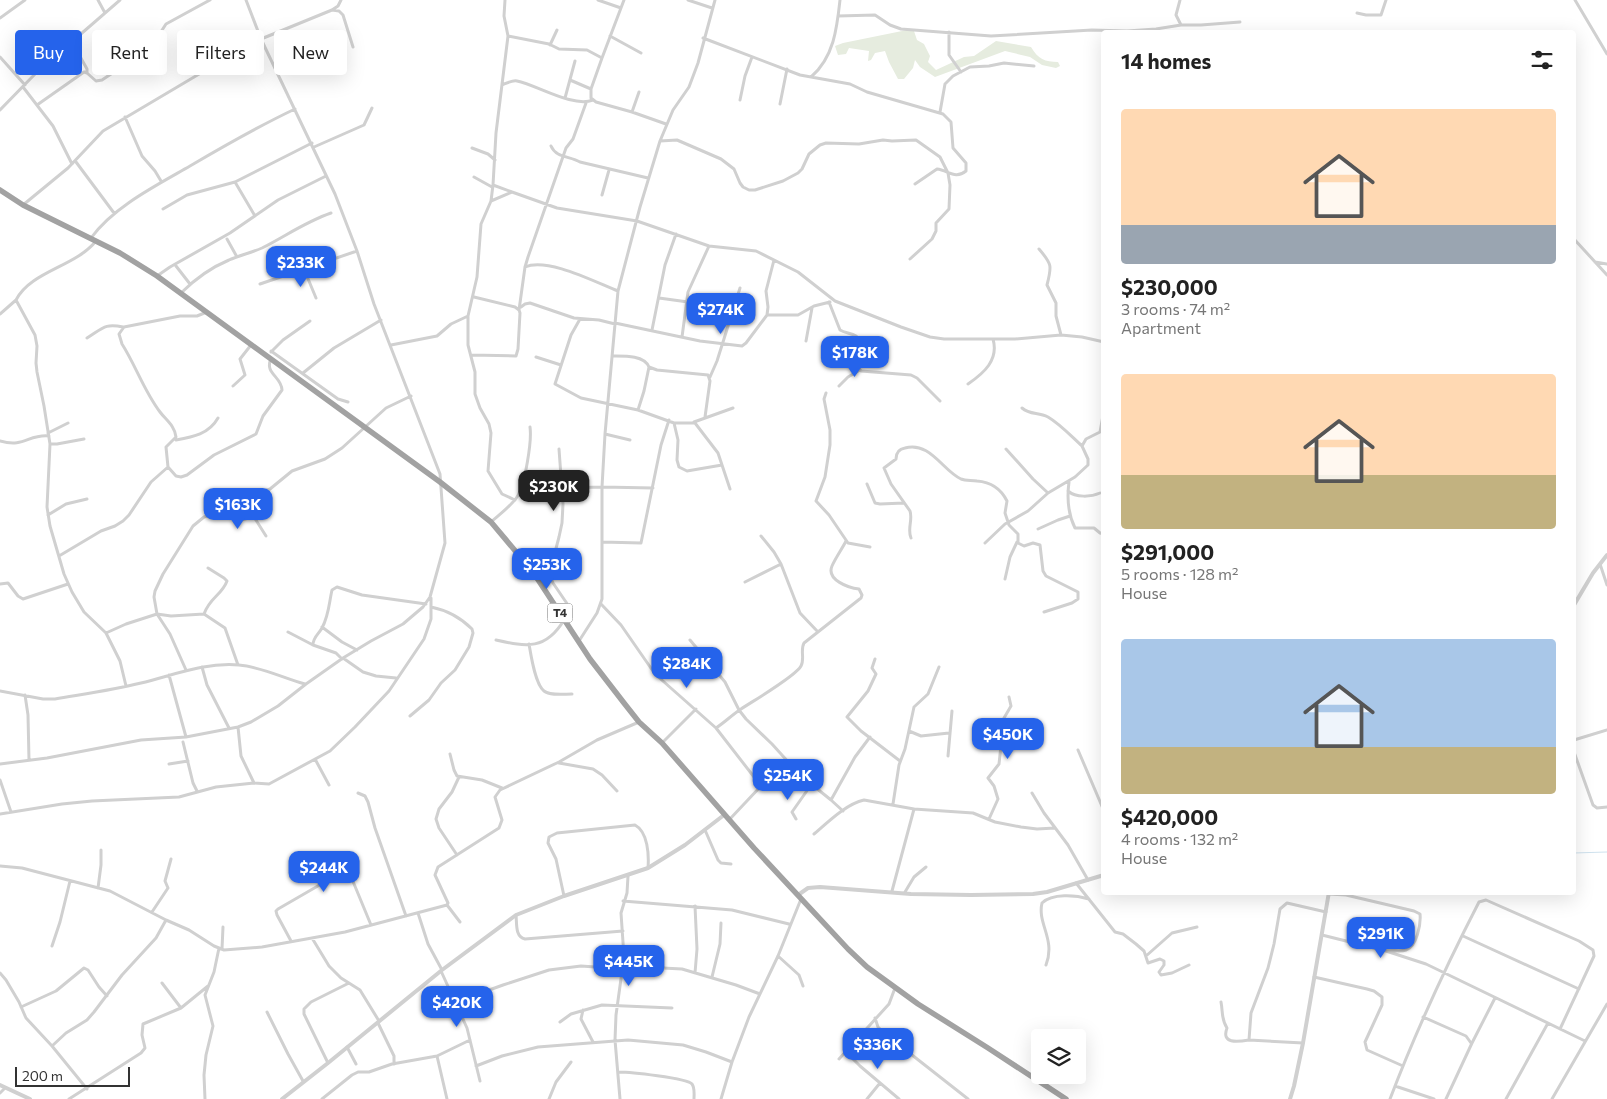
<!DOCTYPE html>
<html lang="en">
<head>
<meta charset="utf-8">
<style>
  :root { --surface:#fff; --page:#f2f2f2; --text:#222; --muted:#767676; --accent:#2563eb }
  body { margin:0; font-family:Commissioner,sans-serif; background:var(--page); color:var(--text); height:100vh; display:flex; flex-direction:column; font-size:19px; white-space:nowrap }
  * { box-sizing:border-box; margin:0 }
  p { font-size:16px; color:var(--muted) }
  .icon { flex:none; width:28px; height:28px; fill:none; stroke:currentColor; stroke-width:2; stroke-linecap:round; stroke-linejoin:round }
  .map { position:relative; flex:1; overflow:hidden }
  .details { position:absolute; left:1101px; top:30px; width:475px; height:865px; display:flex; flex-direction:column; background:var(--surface); border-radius:5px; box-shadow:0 5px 20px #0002 }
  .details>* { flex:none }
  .guide { position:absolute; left:15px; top:30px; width:475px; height:45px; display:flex; gap:10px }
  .controls { position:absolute; left:1031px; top:1029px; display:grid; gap:10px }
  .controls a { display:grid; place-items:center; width:55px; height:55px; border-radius:5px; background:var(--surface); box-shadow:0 5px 20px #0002; font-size:25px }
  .scale { position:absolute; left:15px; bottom:12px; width:115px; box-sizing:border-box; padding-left:5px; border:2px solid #333; border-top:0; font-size:14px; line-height:18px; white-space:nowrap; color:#333; -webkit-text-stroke:4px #fff; paint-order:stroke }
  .price { position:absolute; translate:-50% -42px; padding:0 11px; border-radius:10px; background:var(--accent); color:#fff; font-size:16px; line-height:32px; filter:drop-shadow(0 1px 2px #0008) }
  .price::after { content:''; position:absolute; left:50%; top:30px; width:15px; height:11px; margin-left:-8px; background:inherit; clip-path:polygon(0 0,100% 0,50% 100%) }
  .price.current { background:#222; color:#fff }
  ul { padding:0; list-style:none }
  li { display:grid; align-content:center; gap:10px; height:265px; padding:0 20px }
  li span { display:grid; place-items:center; height:155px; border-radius:5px; color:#555 }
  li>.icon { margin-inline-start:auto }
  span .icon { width:90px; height:90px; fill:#fffc; stroke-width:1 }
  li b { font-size:21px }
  h2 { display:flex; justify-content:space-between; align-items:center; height:60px; padding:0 20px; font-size:21px }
  .pill { padding:0 18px; border-radius:5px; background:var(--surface); box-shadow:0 5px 20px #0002; font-size:18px; line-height:45px }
  .pill.current { background:var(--accent); color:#fff }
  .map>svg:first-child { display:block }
  .green { fill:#e6ecdf }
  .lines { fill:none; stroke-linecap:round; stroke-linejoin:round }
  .stream { stroke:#cfe2ee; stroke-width:1 }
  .minor { stroke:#d0d0d0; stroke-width:3 }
  .tertiary { stroke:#d0d0d0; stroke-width:4 }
  .trunk { stroke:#a2a2a2; stroke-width:5.5 }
  .labels { text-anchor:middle; stroke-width:5; stroke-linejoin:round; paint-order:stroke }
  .shield { fill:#fff; stroke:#707070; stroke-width:1 }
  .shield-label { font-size:12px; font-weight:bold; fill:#333 }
</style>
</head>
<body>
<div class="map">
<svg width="1607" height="1099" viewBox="0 0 1607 1099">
  <rect width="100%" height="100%" fill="#fff"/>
  <path class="green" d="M907 30 914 31 917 40 924 44 930 56 928 62 936 70 964 57 974 56 996 41 1031 47C1038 59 1045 62 1058 62L1060 66 1056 68 1042 65 1030 57 1005 51 935 77 920 67 915 60 913 68 904 79H898L889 62 885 51 875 53 871 60 868 61 869 51 849 48 846 54 838 55 835 46 843 43Z"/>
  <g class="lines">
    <path class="stream" d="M1574 853 1607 852"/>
    <path class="minor" d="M98 0 105 13
      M598 0 621 8
      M624 0 602 58 591 89V98L596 102 632 112 666 124
      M688 0 712 8
      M1180 0 1176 15 1181 25
      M1575 0 1607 54
      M332 10 339 11 343 15 353 47
      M1357 13 1366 15H1381L1386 0
      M838 16 875 15 890 25 901 29 991 36 1092 30 1127 31 1156 29 1181 25H1201L1240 22
      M0 18 25 0
      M949 32V55L961 72
      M508 36 549 44 559 49 587 50 602 58
      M610 36 641 53
      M703 38 800 75 850 84 867 92 943 114 951 122 953 148 966 163V171C955 180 948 170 937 169L915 184
      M261 39 332 10 338 6 341 0
      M72 42 87 69V73
      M550 45 557 30
      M0 57 25 85
      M811 77C834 57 837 28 840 0
      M570 80 591 89
      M502 85C507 83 512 80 517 81 537 85 573 108 593 100
      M23 87 53 126 72 164
      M565 98 575 61
      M740 100 745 76 752 57
      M780 104 787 69
      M37 105 84 72 87 73 96 81 102 80 138 56 157 38 166 24 210 0
      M0 110 37 72 120 0
      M632 112 639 92
      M940 112 945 84 953 76 970 67 989 66 1004 63 1034 66
      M125 117 142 156 155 171 161 181
      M660 141 677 140 721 159 734 169 740 183 743 187 749 190H755L783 181 798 173 802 169 809 154 820 145 826 143 859 144 883 140 892 141 916 140 940 157 948 173 950 185 949 209 936 223V231L932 239 910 259
      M551 146C556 158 570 156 580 162L648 178
      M314 147 364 125 372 108
      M472 148 488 154 495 160
      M76 162 114 213
      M474 177 492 187
      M235 182 255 216
      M493 185 512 192
      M602 195 609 170
      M491 201 512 192 557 208 637 221 709 246 756 251 798 272 835 301 901 327 930 337 944 339H1015L1061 335 1082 337 1104 342
      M23 205 68 168 103 131 238 51 259 33
      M163 209 187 195 235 182 312 143
      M91 238C113 207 157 185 190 166 224 146 259 126 295 109
      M227 239 237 257
      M1574 239 1607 275
      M96 241C75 267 31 271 16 300L35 335 37 346 36 363 37 372 44 406 50 444 47 507 50 526 64 574 72 592 84 612 106 633 120 661 126 686
      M1039 249C1052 264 1052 266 1047 285L1056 303V316L1061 335
      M1595 262 1607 264
      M176 266 190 284
      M525 267C547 257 595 282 618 291
      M304 269 316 298
      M157 276 170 267 230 233 278 200 326 176
      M260 284 357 251
      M181 293C195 279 210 268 229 260 240 255 251 253 262 248 286 236 305 222 331 213
      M659 298 688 302
      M829 302 840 330C845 333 851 333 856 336 865 343 861 359 859 368L861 371 911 375 917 378 940 401
      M521 307 525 304 530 303 574 318 599 320 615 324
      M519 310 525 267 528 257 566 148 573 139 586 103
      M0 314 16 300
      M767 315H798L814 306 830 302
      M468 316V345L475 372V394L480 408 489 424 491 433 488 471 502 494 515 500
      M580 319 571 335 555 384 581 398 638 410 674 423H695L718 453 730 489
      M615 323 700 341 742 346 746 343 767 315 768 307 766 291 774 260
      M652 330 665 265 676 234
      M682 337 688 292 709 246
      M87 338C103 328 105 323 123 327
      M806 341 812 308
      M391 345 437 336 451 324 468 316 477 277 481 224 491 201 493 185 496 133 508 36 504 16 505 0
      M271 351 338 399 348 402
      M271 352 283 340 310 321
      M471 355 516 356 518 349 520 313 519 310 515 307 474 297
      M612 356C624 356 644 355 649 367L657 370 708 375 710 381 705 417
      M536 357 561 365
      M303 373 334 348 381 320
      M710 377 717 361 740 288
      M968 384C984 373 999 360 993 339
      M233 386 245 375 240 359 251 345
      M839 386 848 377 860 370
      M826 393 824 399 830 430V445L825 477 816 501 829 515 848 543 870 547
      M1022 408C1030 415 1038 412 1048 417 1060 424 1071 436 1082 446
      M638 410 644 391 649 367
      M694 422 733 408
      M674 423 678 440 677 460 679 467 687 471 722 465
      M48 433 68 423
      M605 434 630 440
      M176 440C193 437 209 434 218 418
      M0 441C25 448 28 434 49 436
      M50 444H57L84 439
      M1006 449 1033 479 1048 493
      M168 467 176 476 181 477 187 475 214 455 256 434 263 416 282 390C282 377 264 373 271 359
      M1069 482C1067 497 1068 514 1075 528H1094L1100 533 1104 534
      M867 484 875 503 880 504 904 503
      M562 488 602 487 653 488
      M1068 491C1076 498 1091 497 1100 493
      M229 507C237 527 239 519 254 517L266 536
      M48 515 66 504 87 499
      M491 522C500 514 511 506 517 497 525 485 532 441 530 427
      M1038 529 1058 520 1070 516
      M761 536 774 552 781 564 800 613 818 632
      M911 538C907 529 913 520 910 511L891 484 884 468 896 459C896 453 899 449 905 448 930 441 943 471 961 479 966 481 971 480 977 481 991 482 1001 489 1007 501L1005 513 1009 525 1018 534V543L1024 546 1033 543 1040 545 1043 571 1046 576 1078 592V599L1072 603 1044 612
      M602 542 641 543 661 445 669 420
      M985 543 1005 524 1028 511 1048 493 1075 477 1088 465V459L1082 446 1086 439 1100 432 1104 410
      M59 556 101 531 115 526 123 521 129 515 151 482 168 467 166 447 176 437C175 426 166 420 160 412 144 391 136 366 122 344L119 334 124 327 180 316H197L207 312
      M545 564 553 583 568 605
      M1600 564 1607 585
      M533 572 554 556 559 537 562 523 563 504 559 449
      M1005 579 1010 557 1017 542
      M745 582 781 564
      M0 584 8 583 18 596 23 599 68 584
      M601 604 621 625 655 674 716 728 761 786
      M204 614C210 597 222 595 227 581L224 578 208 568
      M322 627 342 642 357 650
      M288 632 313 645 336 653 342 659
      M106 633 126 624 157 614 171 616 204 614 225 628 238 665
      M496 640C527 647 546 650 564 620
      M690 640 725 682 739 710 746 719 772 744 800 775 831 800 843 811
      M579 641 597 613 602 599V487L605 434 618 291 640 207 660 141 673 110 689 87 698 63 715 0
      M529 644C531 655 535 684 544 691 550 696 564 694 572 694
      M313 645C313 637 318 635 322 628 329 615 329 603 332 590L337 587 362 595 426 604
      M343 658 363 672 376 676 396 678
      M875 659 872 668 876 674 868 691 847 717 861 731 900 761
      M202 667 207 685 229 728
      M186 670 170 634 157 614 154 597 155 591 163 574 193 526 204 517 225 510 238 500 270 489 292 471 325 459 342 448 386 408 411 396
      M169 675 186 737
      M0 691 43 699H55C84 694 113 690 141 683 174 675 205 662 239 665 262 667 283 678 305 684
      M25 695 28 715 29 760
      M410 716 429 700 441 683 455 670 469 647 473 633 472 629C461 618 446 610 431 607
      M238 727 241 756 254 783
      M716 728C725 722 732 715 741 709 753 701 796 676 801 666 805 659 800 650 804 643L861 598 862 595 859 589C849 588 826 580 832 566 836 557 842 549 846 541
      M909 731 921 736 949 733
      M1574 740 1607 730
      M183 742 193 783 197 791
      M662 743 696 709
      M1078 750 1104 811
      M1574 752 1593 805 1597 808 1607 807
      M450 754 454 770 457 776 482 780 502 788
      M948 756 952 711
      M315 759 329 785
      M559 763 593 769 602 775 617 791
      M0 764 47 758 141 740 186 737 238 727 251 722 278 706 306 684 343 658 371 641 403 624 423 607 430 597 445 543 440 474 374 304 357 251 335 194 261 39 246 0
      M169 764 188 761
      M0 780 11 812
      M358 793 365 796 368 802 375 828 406 916
      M1032 793 1044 813 1068 845 1088 880
      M831 800 855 757 870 737
      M893 804 899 765 905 749 914 707 928 694 939 667
      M0 814 62 804 92 801 179 797 216 787 254 783 269 784 330 751 355 727 389 691 424 639 431 619V598
      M796 819 792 812 811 785
      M989 819 998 799 994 786 988 778 999 764 1004 718 1011 706 1009 697
      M729 820 761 786 788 762
      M705 830 718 860 721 863 731 864
      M814 834C828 822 846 804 864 800L914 809 973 813 995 822 1021 827 1037 829 1055 828
      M457 855 439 828 436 819 439 809 452 792 459 777
      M0 866 22 868 110 891 166 920 189 930 214 946 224 950 262 947 345 932 447 905 448 903 435 875 438 867 499 828 502 820 495 797 500 790 559 762 597 740 639 722
      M1076 883 1115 932 1123 934 1136 944 1144 951 1148 963 1160 959 1164 961V965L1159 972 1161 975 1172 973 1189 965
      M98 888 101 865V850
      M892 891 914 809
      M905 892 914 877 926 867
      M1329 894 1346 895 1414 911 1420 914C1421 924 1417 946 1406 950 1401 952 1393 950 1386 951
      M564 896 556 859 548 843 549 837 557 833 635 825C648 832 649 855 648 868
      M623 901 732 910 789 924
      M447 905 460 922
      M695 906 697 949 695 973
      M152 912 168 888 165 881 171 859
      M418 913 428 944 442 970
      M516 915C517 924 515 937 525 939L623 931
      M1322 935 1386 951 1426 964 1585 1041
      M1463 936 1579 989
      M312 938 329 966 341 978 360 990 379 1021
      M291 941 277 915 276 911 278 909 323 883 343 876H349L352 879 371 925
      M52 946 60 922 70 881
      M222 949 223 927
      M778 956 799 975 803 986
      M1146 956 1172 933 1197 927
      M1046 965C1056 939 1037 924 1042 903 1052 893 1076 895 1089 899
      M441 971 467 1028 480 1081
      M0 973 6 980 19 1002 26 1018 52 1046 87 1089
      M712 977 720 944 721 923
      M1314 977 1367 989 1374 991 1382 997V1005L1365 1042 1367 1050 1403 1066
      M162 983 181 1008
      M456 1002 503 985 549 970 581 966 623 969 643 967 682 969 736 985 760 994
      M1221 1002C1223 1012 1221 1019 1227 1028 1221 1044 1237 1042 1249 1040
      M21 1007 56 991 84 968 88 970 99 987 107 996
      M583 1010 581 1019 593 1042
      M267 1012 288 1054 303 1081
      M1423 1017 1466 1036 1471 1043
      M875 1018 878 1027 884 1033 968 1099
      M560 1022 571 1014 602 1005 672 1008
      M378 1023 394 1056V1064
      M1303 1043 1249 1040 1251 1013 1268 968 1274 944 1280 909 1287 903 1326 912
      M52 1046 66 1033 87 1020 94 1012 122 975 156 938 166 920
      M347 1047 356 1064
      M846 1052 860 1066 899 1099
      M437 1056 447 1099
      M839 1059 889 1004 895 988
      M328 1063 304 1014V1009L311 1002 349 983
      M476 1066 502 1056 538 1047 628 1040 683 1045 706 1052 732 1062
      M619 1072C629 1072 687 1078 692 1084 695 1088 694 1094 694 1099
      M1395 1086 1434 1099
      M0 1093 5 1088
      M69 1099 141 1053 145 1048 142 1035 143 1024 181 1008 208 986
      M205 1099 204 1075 206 1055 213 1026 205 995 214 972 219 948
      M322 1099 352 1075 358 1072H369L392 1064 437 1056 470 1040
      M549 1099 556 1082 571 1062
      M620 1099 615 1040 616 1015 624 957 621 913 627 893 628 876
      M721 1099 732 1062 749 1017 778 956 801 899
      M867 1099 880 1083
      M1390 1099C1416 1031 1446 966 1479 902L1486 900 1579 941 1593 950 1594 956 1560 1029
      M1446 1099 1472 1043 1495 998
      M1506 1099 1548 1023
      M1552 1099 1607 1004"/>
    <path class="tertiary" d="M1574 605 1593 573 1607 555
      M798 895 808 888 820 887 911 894 971 895 1033 894 1047 892 1104 875
      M0 1085 30 1099
      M282 1099 328 1063 442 970 516 915 564 896 648 868 685 845 724 815
      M1290 1099 1294 1086 1303 1043 1329 892"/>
    <path class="trunk" d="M0 190 23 205 120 253 157 276 440 482 491 522 533 572 590 659 624 703 639 722 662 743 754 848 848 949 867 967 918 1004 988 1048 1066 1099"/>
  </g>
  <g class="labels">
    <rect class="shield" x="547.5" y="603.5" width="25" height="19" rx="4"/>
    <g class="shield-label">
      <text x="560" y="617">T4</text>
    </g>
  </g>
</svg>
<div class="controls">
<a><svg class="icon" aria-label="layers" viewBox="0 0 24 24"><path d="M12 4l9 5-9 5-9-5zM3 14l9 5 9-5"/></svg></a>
</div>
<div class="scale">200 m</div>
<b class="price" style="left:301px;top:288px">$233K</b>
<b class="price" style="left:721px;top:335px">$274K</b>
<b class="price" style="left:855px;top:378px">$178K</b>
<b class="price current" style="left:554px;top:512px">$230K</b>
<b class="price" style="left:238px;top:530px">$163K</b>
<b class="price" style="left:547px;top:590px">$253K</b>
<b class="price" style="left:687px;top:689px">$284K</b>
<b class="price" style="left:1008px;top:760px">$450K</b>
<b class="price" style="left:788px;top:801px">$254K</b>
<b class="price" style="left:324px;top:893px">$244K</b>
<b class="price" style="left:1381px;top:959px">$291K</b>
<b class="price" style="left:629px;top:987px">$445K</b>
<b class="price" style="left:457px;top:1028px">$420K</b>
<b class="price" style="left:878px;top:1070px">$336K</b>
<div class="guide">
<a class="pill current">Buy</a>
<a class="pill">Rent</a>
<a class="pill">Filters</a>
<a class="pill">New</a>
</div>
<section class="details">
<h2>14 homes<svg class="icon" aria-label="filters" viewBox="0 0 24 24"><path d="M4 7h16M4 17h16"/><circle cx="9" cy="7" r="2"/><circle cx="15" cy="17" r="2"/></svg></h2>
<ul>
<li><span style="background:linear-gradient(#ffd9b3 75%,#9aa5b1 0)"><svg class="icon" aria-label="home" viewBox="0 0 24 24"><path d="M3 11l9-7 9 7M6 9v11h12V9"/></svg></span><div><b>$230,000</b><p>3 rooms · 74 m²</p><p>Apartment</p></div></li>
<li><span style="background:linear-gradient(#ffd9b3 65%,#c2b280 0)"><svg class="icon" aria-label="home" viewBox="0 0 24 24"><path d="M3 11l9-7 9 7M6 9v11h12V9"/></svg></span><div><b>$291,000</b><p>5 rooms · 128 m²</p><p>House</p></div></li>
<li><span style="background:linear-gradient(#a9c7e8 70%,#c2b280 0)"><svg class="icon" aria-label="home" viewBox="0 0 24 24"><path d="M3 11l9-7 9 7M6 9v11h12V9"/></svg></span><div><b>$420,000</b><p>4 rooms · 132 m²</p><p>House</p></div></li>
</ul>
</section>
</div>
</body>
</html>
